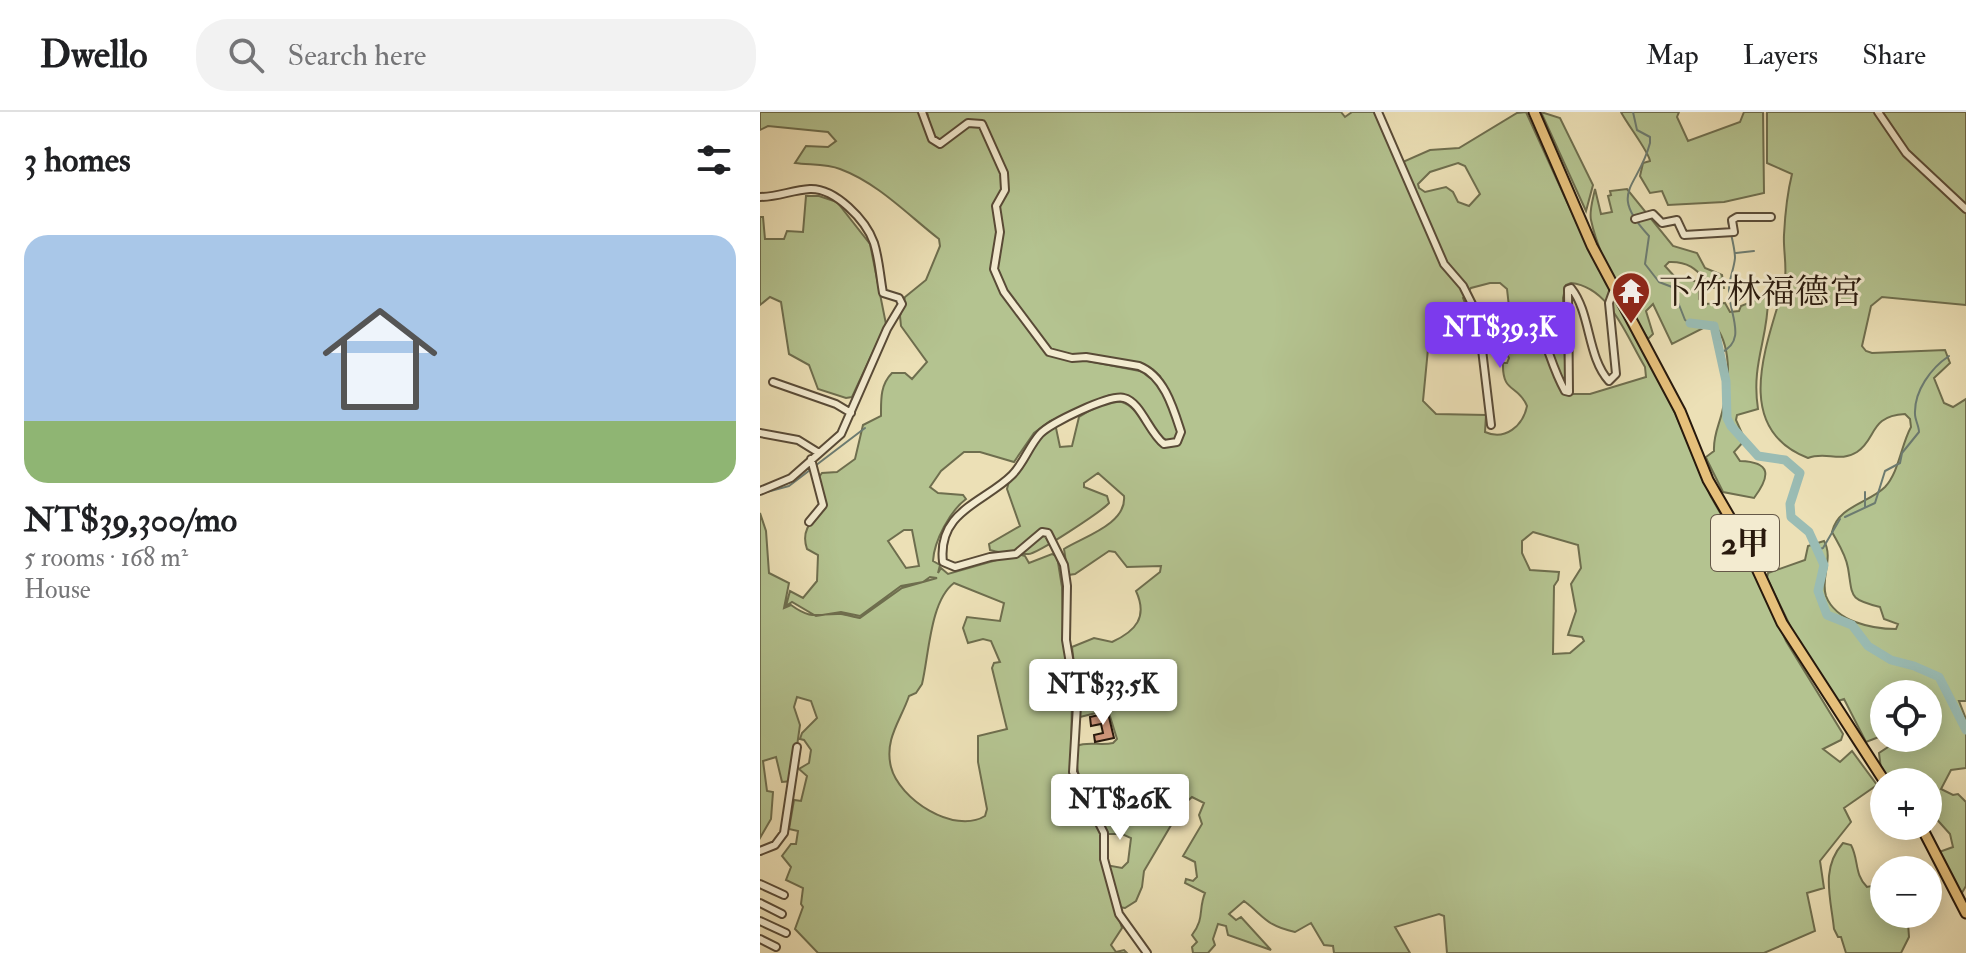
<!DOCTYPE html>
<html lang="en">
<head>
<meta charset="utf-8">
<style>
  :root { --surface:#fff; --page:#f2f2f2; --text:#202124; --muted:#757577; --line:#e0e0e0; --accent:#7c3aed }
  body { margin:0; font-family:"IM FELL Double Pica","Noto Serif TC",serif; background:var(--page); color:var(--text); height:100vh; display:flex; flex-direction:column; font-size:30px; white-space:nowrap }
  * { box-sizing:border-box; margin:0 }
  p { font-size:26px; color:var(--muted) }
  .icon { flex:none; width:44px; height:44px; fill:none; stroke:currentColor; stroke-width:2; stroke-linecap:round; stroke-linejoin:round }
  .map { position:relative; flex:1; overflow:hidden }
  .panel { display:flex; flex-direction:column; background:var(--surface); width:760px }
  .panel>* { flex:none }
  .tools { position:absolute; left:1110px; top:568px; display:grid; gap:16px }
  .tools a { display:grid; place-items:center; width:72px; height:72px; border-radius:50%; background:var(--surface); box-shadow:0 4px 20px #0003; font-size:40px }
  .price { position:absolute; translate:-50% -68px; padding:0 18px; border-radius:8px; background:#fff; color:#222; font-size:26px; line-height:52px; filter:drop-shadow(0 2px 4px #0008) }
  .price::after { content:''; position:absolute; left:50%; top:48px; width:24px; height:18px; margin-left:-12px; background:inherit; clip-path:polygon(0 0,100% 0,50% 100%) }
  .price.selected { background:var(--accent); color:#fff }
  ul { padding:0; list-style:none }
  li { display:grid; align-content:center; gap:16px; height:424px; padding:0 24px }
  li span { display:grid; place-items:center; height:248px; border-radius:24px; color:#555 }
  li>.icon { margin-inline-start:auto }
  span .icon { width:144px; height:144px; fill:#fffc; stroke-width:1 }
  li b { font-size:34px }
  h2 { display:flex; justify-content:space-between; align-items:center; height:96px; padding:0 24px; font-size:34px }
  header { display:flex; align-items:center; gap:48px; box-sizing:border-box; height:112px; padding:0 40px; background:var(--surface); border-bottom:2px solid var(--line) }
  header strong { font-size:38px }
  nav { display:flex; gap:44px; margin-inline-start:auto; font-size:28px }
  .search { width:560px; height:72px; background:var(--page); display:flex; align-items:center; gap:20px; box-sizing:border-box; padding:0 28px; border-radius:32px; color:var(--muted); font-size:30px }
  main { display:flex; flex:1; min-height:0 }
  .map>svg:first-child { display:block }
  .green { fill:#b4c390; stroke:#6e6e4e; stroke-width:2; fill-rule:evenodd }
  .lines { fill:none; stroke-linecap:round; stroke-linejoin:round }
  .stream { stroke:#6c7b71; stroke-width:2 }
  .river { stroke:#9abcb4; stroke-width:9 }
  .building { fill:#d1977c; stroke:#28190d; stroke-width:2 }
  .minor-casing { stroke:#594b37; stroke-width:10 }
  .primary-casing { stroke:#28190d; stroke-width:13 }
  .minor { stroke:#f3ebd0; stroke-width:6 }
  .primary { stroke:#e6c07b; stroke-width:9 }
  .labels { text-anchor:middle; stroke-width:6; stroke-linejoin:round; paint-order:stroke }
  .shield { fill:#f3ebd0; stroke:#655848; stroke-width:2 }
  .shield-label { font-size:32px; font-weight:bold; fill:#28190d }
  .poi-label { font-size:34px; fill:#28190d; stroke:#f3ebd0; text-anchor:start }
</style>
</head>
<body>
<header>
<strong>Dwello</strong>
<div class="search"><svg class="icon" aria-label="search" viewBox="0 0 24 24"><circle cx="10" cy="10" r="6"/><path d="M15 15l6 6"/></svg>Search here</div>
<nav><a>Map</a><a>Layers</a><a>Share</a></nav>
</header>
<main>
<section class="panel">
<h2>3 homes<svg class="icon" aria-label="filters" viewBox="0 0 24 24"><path d="M4 7h16M4 17h16"/><circle cx="9" cy="7" r="2"/><circle cx="15" cy="17" r="2"/></svg></h2>
<ul>
<li><span style="background:linear-gradient(#a9c7e8 75%,#8fb573 0)"><svg class="icon" aria-label="home" viewBox="0 0 24 24"><path d="M3 11l9-7 9 7M6 9v11h12V9"/></svg></span><div><b>NT$39,300/mo</b><p>5 rooms · 168 m²</p><p>House</p></div></li>
</ul>
</section>
<div class="map">
<svg width="1206" height="841" viewBox="0 0 1206 841">
  <rect width="100%" height="100%" fill="#ece0b6"/>
  <filter id="stains"><feTurbulence type="fractalNoise" baseFrequency=".0025" numOctaves="4"/><feColorMatrix values="0 0 0 0 .2 0 0 0 0 .09 0 0 0 0 .02 0 0 0 .5 -.17"/></filter>
  <radialGradient id="worn" r=".72"><stop offset=".6" stop-color="#630" stop-opacity="0"/><stop offset="1" stop-color="#630" stop-opacity=".3"/></radialGradient>
  <path class="green" d="M0 0H158L165 10 170 28 180 33 190 29 208 12 222 14 242 62V78L234 95 238 121 232 157 237 172 280 234 287 241 390 261 396 266 420 321 417 329 405 330 399 326 374 288 367 283H350L290 309 274 321 254 350 220 340H204L181 359 170 375 178 381 203 383 206 387C190 399 174 429 173 449L180 453 178 461 181 456 188 462 258 442 265 444 269 451 292 442 297 444 302 475 303 528 312 577 311 660 341 722 340 746 362 816 351 833 356 840 364 838 367 841H58L35 817 43 795 41 792 43 776 26 768 31 755 22 744 31 732H36L38 719 29 717 34 688 41 689 47 664 39 657 49 651 51 638 44 628 40 627 42 621 57 606 51 589 37 585 34 595 40 613 32 669 22 670 16 645 3 649 7 679 13 680 11 707 0 726V401L6 419 9 461 29 471 24 496 31 493C53 509 57 501 81 502 87 503 94 505 100 506L142 476 177 466 170 465 163 470 141 474 100 504 81 500 56 504 32 490 26 494 30 479 43 486 57 469 58 443 47 437C40 417 53 408 66 393L59 365 62 361 77 360 95 347 103 313 121 304C121 288 120 273 132 261H145L152 267 167 250 141 214 140 204 145 185 166 168 180 134 179 127C148 103 118 71 80 57 67 52 49 53 35 51L46 34 68 35 76 29 68 20 8 14 0 18ZM144 418H152L159 454 146 456 128 429ZM194 471 244 491 240 509 207 505 203 516 208 531 223 527 231 529 240 550 234 551 232 556 247 617 218 624V650L227 697 225 704C194 723 139 687 131 655 124 627 141 608 149 584L156 581 162 572C169 543 170 489 194 471Z
    M167 0H581L585 5 592 0H619L643 50 670 38 699 36 757 1 766 0 818 114 904 275 950 383 1003 476 1026 529 1083 622 1081 628 1063 637 1080 650 1092 639 1117 673 1084 696 1091 710 1060 749 1064 776 1047 781 1055 819 1004 841H687L684 804 679 802 635 815 650 841H574L573 834 564 833 551 811 535 820C506 814 504 804 484 789L469 802 476 808 481 805 511 838 468 823 466 814 458 812 453 827 455 833 448 841H433L432 835 437 830 432 823C445 806 438 798 445 781L425 771 426 767 433 769 437 765 435 750 423 744 442 712 439 703 444 691 432 685 423 693 384 759 382 775 376 789 365 796 359 795 346 753 362 756 368 750 371 726 362 722H346C330 694 313 667 317 634 327 629 341 634 353 631L357 627 348 598 320 605 312 535 334 526 352 530C376 519 388 505 376 479L400 460 401 454 367 455 355 440 349 439 315 462 308 463 304 437C323 425 367 412 364 384L338 361 324 371V375L347 384 349 391C342 399 276 443 268 442 257 442 240 441 230 438L229 432 260 414 247 377 249 369 279 325 293 315 296 316 300 335 312 334 319 305C366 275 369 291 398 329L418 331 422 319 400 264 392 257C358 245 311 255 283 231L241 170 237 156 243 121 239 95 245 61 225 13 216 8 207 10 181 30 173 26ZM698 51 705 54 720 82 709 94 698 90 693 80 686 75 665 80 659 76 658 72 670 60ZM730 171H740L747 177 749 195 738 210 740 213 752 215 755 223 736 221 749 246 747 251H743C742 282 758 272 767 294 763 314 745 329 725 320L726 303 676 302 663 289 668 237 684 222 683 204 697 202 709 212 718 210 714 200 708 198 703 186 711 176ZM811 171C850 175 866 224 885 255L886 265 830 282H806L803 186 806 173ZM773 420 818 433 821 456 811 472 816 499 808 523 822 525 824 529 810 541 793 542 794 474 798 468 799 460 770 458 762 441V429Z
    M781 0 800 6 833 73 826 99Z
    M861 0H919L917 5 928 29 980 10 984 0H1003L1004 81 964 90 908 93 902 79 890 81 880 64 883 51 890 49C889 40 867 12 861 0Z
    M1007 0H1206V193L1122 185 1111 194 1102 234 1106 239 1112 241 1185 238 1190 251 1174 266 1184 291 1193 295 1206 287V589H1199L1206 607V656L1191 658 1181 677 1193 683 1198 682 1206 690V774L1200 784 1179 740 1193 735 1190 722 1172 702 1168 708V670H1147L1132 662 1128 665 1121 657 1119 641 1134 631 1132 626H1168V582H1124V623L1106 630 1084 587 1075 590 1037 528 1007 466 1008 461 1045 448 1048 434 1064 429C1074 446 1060 466 1066 484 1076 510 1113 517 1136 517L1138 512 1124 507 1120 495C1088 487 1093 485 1088 456 1086 443 1078 431 1072 420 1078 394 1109 391 1125 375 1139 360 1141 333 1151 315L1150 307 1145 302C1109 304 1117 327 1097 340 1080 351 1066 339 1048 346 970 316 1008 230 1024 173 1028 158 1023 139 1024 123 1025 103 1027 82 1032 62L1007 51Z
    M835 77 841 102 852 100 848 84 851 83 850 79 867 77 913 134 937 141 945 156 962 163 964 176H954C939 162 933 149 909 150L905 154 915 165 939 170V187L944 192 965 191 970 200 979 199 981 194 1003 185 1008 187C1008 227 991 252 998 297L977 303 976 308 985 328 974 340 980 349C1011 350 1011 363 994 386L963 380 947 348 946 345 954 339C953 322 960 312 963 296 970 270 972 232 953 211L912 232 893 192 886 199 893 222 888 227C866 190 840 150 831 108 829 99 833 87 835 77Z
    M46 84H59L77 90 110 132 126 212 92 285 86 286 58 277 49 253 29 242 21 190 10 185 0 193V105H3L5 127H24L27 119 43 120Z
    M1083 731 1091 733C1099 748 1094 762 1107 775L1121 772 1124 774V802H1135L1137 806 1148 811 1149 825 1141 841H1086L1081 825H1078L1074 817C1071 786 1060 757 1083 731Z"/>
  <g class="lines">
    <path class="stream" d="M873 0 877 18 890 25V31C878 77 847 79 889 124L885 152 899 170 912 175 925 208 930 211
      M976 141 994 139
      M960 241C989 229 968 200 969 178 969 167 974 157 975 146 975 135 970 120 968 108
      M55 354 105 316
      M1105 380V395
      M3 381 29 374 50 358
      M1085 405 1115 391 1125 359 1140 351 1142 341 1159 320C1159 314 1155 308 1155 302 1154 279 1171 256 1189 244
      M1057 438 1063 436 1080 407"/>
    <path class="river" d="M930 211 954 214 966 269 967 306 971 314 998 344 1025 348 1040 361 1030 392 1031 405 1049 420 1064 453 1058 479 1067 503 1092 513 1108 534 1131 548 1154 554 1179 565 1206 618"/>
  </g>
  <path class="building" d="M348 601 354 626 335 630 334 623 343 621 341 612 331 614 330 605Z"/>
  <g class="lines">
    <defs>
      <path id="minor" d="M162 0 172 27 180 32 208 11 222 12 244 61 245 78 236 94 240 120 234 157 244 180 289 240 312 246 326 245 379 254C404 264 413 295 421 320L417 330 404 332C389 321 381 290 364 286 350 282 290 311 280 322 269 334 264 351 252 363 225 390 177 399 183 450L195 455 230 445 256 442 282 420 288 421 304 453 307 474 306 528 317 593 313 660 344 721V747L359 802 387 841
        M618 0 684 152 703 174 718 204 731 313
        M1118 0 1146 41 1206 97
        M0 85C18 85 32 78 50 77 75 76 106 108 114 131 119 147 120 164 123 181L139 186 142 192 127 217 81 322 31 366 0 379
        M875 107 893 102 902 111 917 108 924 123 974 120 972 108 977 105H1011
        M718 204C791 189 778 231 805 279L809 280 808 177 811 176C831 201 827 245 849 269L856 262 849 191 854 177
        M13 270 76 292 91 301
        M0 321 38 328 59 341
        M49 410 63 393 51 347
        M0 739 15 733 24 721 37 635
        M0 772 24 783
        M0 791 22 802
        M0 809 26 821
        M0 827 16 835"/>
      <path id="primary" d="M774 0 832 134 920 299 948 368 988 437 1022 511 1125 670
        M1161 714 1206 801"/>
    </defs>
    <use href="#minor" class="minor-casing"/>
    <use href="#primary" class="primary-casing"/>
    <use href="#minor" class="minor"/>
    <use href="#primary" class="primary"/>
  </g>
  <defs>
    <symbol id="temple-pin" viewBox="-11 -11 22 30"><path d="M0 17L-7.5 6A9.5 9.5 0 1 1 7.5 6Z" fill="#8f2418" stroke="#f3ebd0"/><path d="M0-6L5-2H3V0L6.5 2.5H4V6H1.5V3h-3V6H-4V2.5H-6.5L-3 0V-2H-5Z" fill="#fff"/></symbol>
  </defs>
  <g fill-rule="evenodd">
    <use href="#temple-pin" x="849" y="157" width="44" height="60"/>
  </g>
  <g class="labels">
    <rect class="shield" x="951" y="403" width="68" height="56" rx="6"/>
    <g class="shield-label">
      <text x="985" y="442">2甲</text>
    </g>
    <g class="poi-label">
      <text x="899" y="191">下竹林福德宮</text>
    </g>
  </g>
  <rect width="100%" height="100%" filter="url(#stains)"/>
  <rect width="100%" height="100%" fill="url(#worn)"/>
</svg>
<div class="tools">
<a><svg class="icon" aria-label="locate" viewBox="0 0 24 24"><circle cx="12" cy="12" r="6"/><path d="M12 2v4M12 18v4M2 12h4M18 12h4"/></svg></a>
<a>+</a>
<a>−</a>
</div>
<b class="price selected" style="left:740px;top:258px">NT$39.3K</b>
<b class="price" style="left:343px;top:615px">NT$33.5K</b>
<b class="price" style="left:360px;top:730px">NT$26K</b>
</div>
</main>
</body>
</html>
